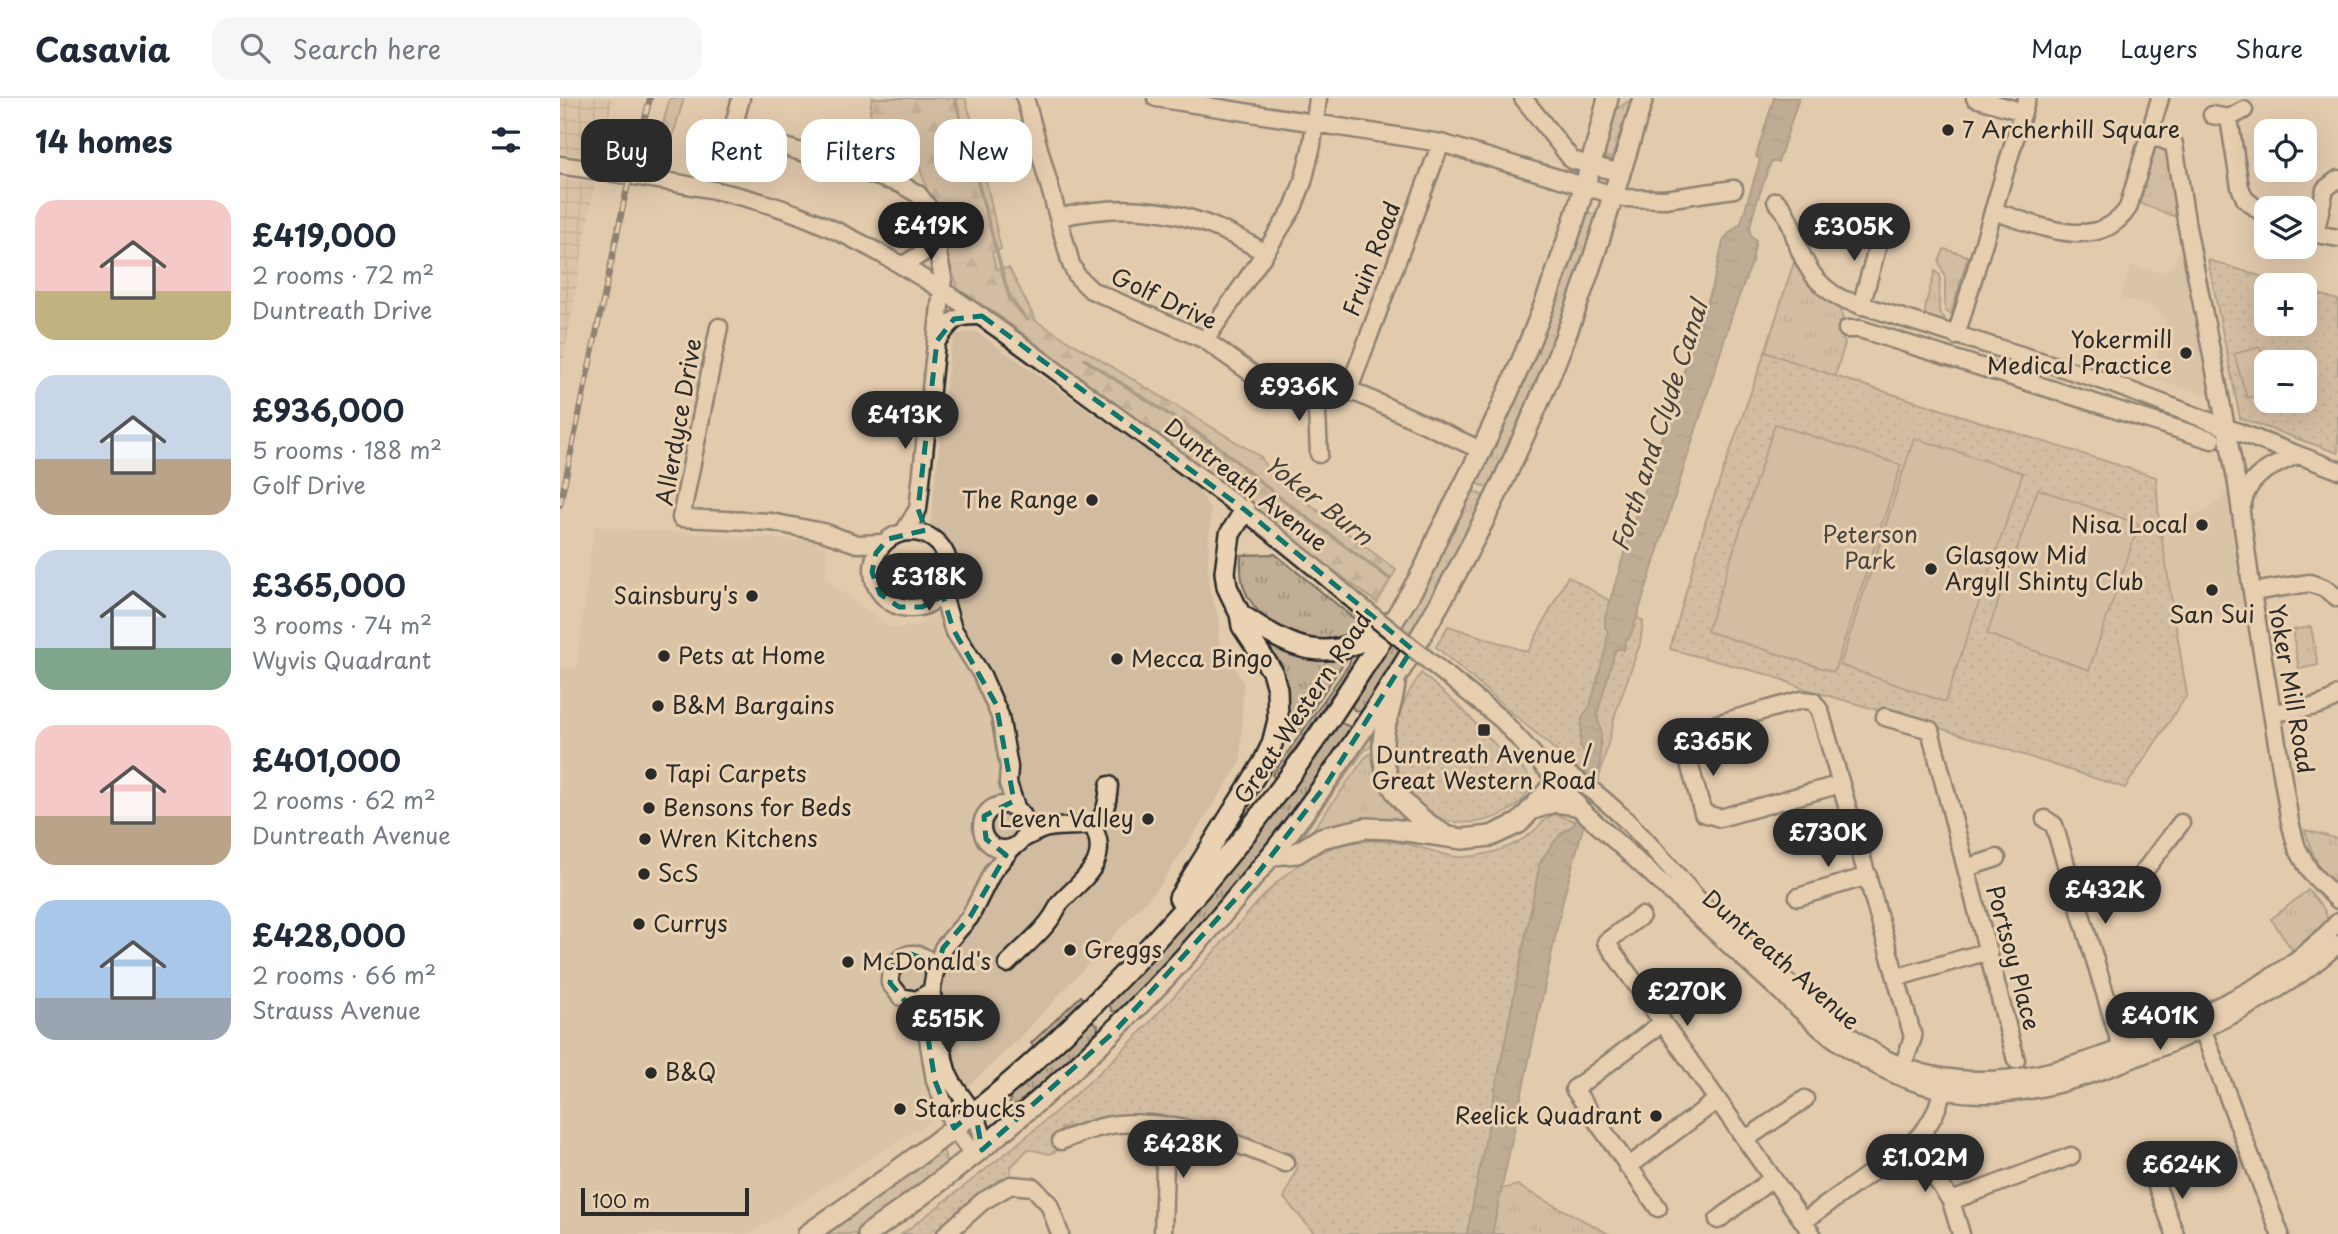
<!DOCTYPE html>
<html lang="en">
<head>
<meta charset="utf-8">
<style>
  :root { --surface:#fff; --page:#f6f6f7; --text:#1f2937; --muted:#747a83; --line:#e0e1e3; --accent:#2b2b2b }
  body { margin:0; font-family:"Playpen Sans",sans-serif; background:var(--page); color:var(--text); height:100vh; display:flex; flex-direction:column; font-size:26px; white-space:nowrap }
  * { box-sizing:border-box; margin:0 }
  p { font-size:23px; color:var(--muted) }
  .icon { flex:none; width:38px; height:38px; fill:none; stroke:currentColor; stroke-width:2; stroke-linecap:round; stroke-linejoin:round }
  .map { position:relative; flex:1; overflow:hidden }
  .drawer { display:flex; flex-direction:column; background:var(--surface); width:560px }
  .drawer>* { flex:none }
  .guide { position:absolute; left:21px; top:21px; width:665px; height:63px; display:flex; gap:14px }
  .tools { position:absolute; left:1694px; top:21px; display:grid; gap:14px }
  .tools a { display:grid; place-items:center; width:63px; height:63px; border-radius:14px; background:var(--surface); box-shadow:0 7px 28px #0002; font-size:35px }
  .scale { position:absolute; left:21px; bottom:18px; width:168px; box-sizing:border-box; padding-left:7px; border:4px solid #2b2b2b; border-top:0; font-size:19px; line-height:24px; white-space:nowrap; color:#2b2b2b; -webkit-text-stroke:5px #ead2b2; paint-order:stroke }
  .price { position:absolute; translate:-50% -60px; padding:0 16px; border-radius:24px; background:var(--accent); color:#fff; font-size:23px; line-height:46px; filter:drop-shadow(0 2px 4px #0008) }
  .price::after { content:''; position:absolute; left:50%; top:42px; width:21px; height:16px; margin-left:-10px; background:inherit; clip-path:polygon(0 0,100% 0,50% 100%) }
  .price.current { background:#222; color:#fff }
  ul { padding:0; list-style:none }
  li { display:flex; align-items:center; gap:21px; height:175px; padding:0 35px }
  li span { display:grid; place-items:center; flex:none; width:196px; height:140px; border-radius:21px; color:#555 }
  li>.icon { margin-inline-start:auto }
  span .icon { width:84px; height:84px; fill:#fffc; stroke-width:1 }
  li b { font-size:30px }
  h2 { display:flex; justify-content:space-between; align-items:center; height:84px; padding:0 35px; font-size:30px }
  .chip { padding:0 24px; border-radius:21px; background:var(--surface); box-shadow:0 7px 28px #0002; font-size:24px; line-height:63px }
  .chip.current { background:var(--accent); color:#fff }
  header { display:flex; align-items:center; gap:42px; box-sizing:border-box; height:98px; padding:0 35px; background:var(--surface); border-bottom:2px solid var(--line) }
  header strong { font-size:33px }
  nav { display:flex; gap:38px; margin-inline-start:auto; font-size:24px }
  .search { width:490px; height:63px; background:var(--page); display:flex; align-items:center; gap:18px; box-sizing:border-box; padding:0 24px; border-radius:21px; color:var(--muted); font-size:26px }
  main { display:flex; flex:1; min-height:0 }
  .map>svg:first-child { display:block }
  .built { fill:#d1bca1 }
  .industrial { fill:url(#industrial-grid) }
  .grass { fill:url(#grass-tufts); stroke:#766c60; stroke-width:2 }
  .forest { fill:url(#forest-firs); stroke:#766c60; stroke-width:2 }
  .park { fill:url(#park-dots); stroke:#766c60; stroke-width:2; fill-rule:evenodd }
  .pitch { fill:#c1ae95; stroke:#766c60; stroke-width:2 }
  .water { fill:url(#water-ripples); stroke:#6b6359; stroke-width:2 }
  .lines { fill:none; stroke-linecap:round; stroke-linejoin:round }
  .stream { stroke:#6b6359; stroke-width:3.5 }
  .minor-casing { stroke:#2b2b2b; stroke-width:21 }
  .major-casing { stroke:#2b2b2b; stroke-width:24 }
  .minor { stroke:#ead2b2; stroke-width:16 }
  .major { stroke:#ead2b2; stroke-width:19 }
  .rail-casing { stroke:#2b2b2b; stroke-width:6 }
  .rail { stroke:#ead2b2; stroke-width:3.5; stroke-dasharray:10; stroke-linecap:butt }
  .minor-bridge-casing { stroke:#2b2b2b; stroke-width:21; stroke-linecap:butt }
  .minor-bridge { stroke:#ead2b2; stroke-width:16 }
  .marked { fill:none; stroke:#0f766e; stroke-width:5; stroke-dasharray:14 9; stroke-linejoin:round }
  .poi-dot { fill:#2b2b2b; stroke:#ead2b2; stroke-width:2.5 }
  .labels { text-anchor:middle; stroke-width:6; stroke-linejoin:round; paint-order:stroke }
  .poi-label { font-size:23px; fill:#2b2b2b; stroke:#ead2b2; text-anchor:start }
  .street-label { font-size:23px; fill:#2b2b2b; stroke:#ead2b2 }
  .park-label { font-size:23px; fill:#494540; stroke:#ead2b2 }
  .water-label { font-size:24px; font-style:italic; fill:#46423e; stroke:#ead2b2 }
</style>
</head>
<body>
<header>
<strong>Casavia</strong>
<div class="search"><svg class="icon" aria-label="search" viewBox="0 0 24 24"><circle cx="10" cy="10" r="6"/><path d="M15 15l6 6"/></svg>Search here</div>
<nav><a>Map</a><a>Layers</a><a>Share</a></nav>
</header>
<main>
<section class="drawer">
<h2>14 homes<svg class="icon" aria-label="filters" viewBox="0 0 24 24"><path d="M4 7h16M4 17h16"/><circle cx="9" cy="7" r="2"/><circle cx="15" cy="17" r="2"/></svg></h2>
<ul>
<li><span style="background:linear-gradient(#f6c9c9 65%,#c2b280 0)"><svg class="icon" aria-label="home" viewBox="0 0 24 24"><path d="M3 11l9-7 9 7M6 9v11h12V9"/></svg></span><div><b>£419,000</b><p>2 rooms · 72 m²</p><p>Duntreath Drive</p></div></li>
<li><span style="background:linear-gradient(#c9d6e8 60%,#b9a48a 0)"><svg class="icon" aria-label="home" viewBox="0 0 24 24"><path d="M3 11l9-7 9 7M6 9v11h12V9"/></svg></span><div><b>£936,000</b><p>5 rooms · 188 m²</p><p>Golf Drive</p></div></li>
<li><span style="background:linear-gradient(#c9d6e8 70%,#7fa58c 0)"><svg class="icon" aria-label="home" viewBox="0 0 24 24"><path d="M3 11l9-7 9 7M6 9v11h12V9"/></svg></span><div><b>£365,000</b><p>3 rooms · 74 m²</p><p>Wyvis Quadrant</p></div></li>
<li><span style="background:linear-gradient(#f6c9c9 65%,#b9a48a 0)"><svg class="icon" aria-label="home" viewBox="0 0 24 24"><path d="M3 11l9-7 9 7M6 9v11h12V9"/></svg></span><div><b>£401,000</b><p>2 rooms · 62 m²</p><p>Duntreath Avenue</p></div></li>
<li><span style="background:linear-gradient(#a9c7e8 70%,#9aa5b1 0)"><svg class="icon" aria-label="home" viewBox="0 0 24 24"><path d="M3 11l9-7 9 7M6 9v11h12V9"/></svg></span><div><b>£428,000</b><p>2 rooms · 66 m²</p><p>Strauss Avenue</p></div></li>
</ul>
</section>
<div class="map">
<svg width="1778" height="1136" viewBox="0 0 1778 1136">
  <defs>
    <pattern id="industrial-grid" width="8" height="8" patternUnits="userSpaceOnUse" patternTransform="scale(1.75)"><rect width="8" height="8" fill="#d1bca1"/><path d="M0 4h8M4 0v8" fill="none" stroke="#aa9983"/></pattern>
    <pattern id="grass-tufts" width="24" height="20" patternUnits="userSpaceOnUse" patternTransform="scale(1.75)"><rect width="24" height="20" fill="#c1ae95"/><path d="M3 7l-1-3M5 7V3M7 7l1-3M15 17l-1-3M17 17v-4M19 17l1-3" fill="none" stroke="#9d8e7a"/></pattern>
    <pattern id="forest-firs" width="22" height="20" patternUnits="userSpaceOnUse" patternTransform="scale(1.75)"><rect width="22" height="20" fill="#c1ae95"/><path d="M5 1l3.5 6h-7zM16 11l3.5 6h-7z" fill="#9d8e7a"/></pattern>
    <pattern id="park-dots" width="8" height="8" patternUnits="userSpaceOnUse" patternTransform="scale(1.75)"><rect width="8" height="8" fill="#c1ae95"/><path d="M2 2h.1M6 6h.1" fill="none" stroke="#9d8e7a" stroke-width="1.8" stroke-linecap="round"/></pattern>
    <pattern id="water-ripples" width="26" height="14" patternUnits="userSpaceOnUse" patternTransform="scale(1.75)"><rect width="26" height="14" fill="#958877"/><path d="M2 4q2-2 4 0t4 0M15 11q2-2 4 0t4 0" fill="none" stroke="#7a6f62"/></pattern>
  </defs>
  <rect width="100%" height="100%" fill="#e2cbad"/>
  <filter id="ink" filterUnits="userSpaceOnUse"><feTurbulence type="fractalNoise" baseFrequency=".0143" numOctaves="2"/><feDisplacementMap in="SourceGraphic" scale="14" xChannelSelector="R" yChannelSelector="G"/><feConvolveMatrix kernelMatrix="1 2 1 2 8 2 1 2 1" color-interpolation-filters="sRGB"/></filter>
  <g filter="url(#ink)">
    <path class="built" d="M1624 139 1649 294 1645 297 1590 280 1607 227 1598 211 1560 200 1571 167 1600 174 1613 169Z
      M415 233 637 388 651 413 648 465 650 494 660 524 658 541 683 584 681 664 601 786 460 940 368 1025 189 1136H0V569L16 570 34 428 266 444V481L296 505 331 529H352L370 522 392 506 399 476 388 445 370 429 390 252 396 236Z
      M1677 386 1694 511 1614 525 1599 423 1645 414Z"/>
    <path class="industrial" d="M0 0H54L36 59 0 55Z
      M0 81 35 85 0 281Z"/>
    <path class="grass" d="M1074 0 1069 19 1062 28 1052 60 1039 57 1049 16Z
      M1598 42 1606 45 1624 122 1578 105Z
      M1021 113 1042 118 1013 202 932 392 915 384Z
      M1384 151 1408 158 1391 216 1385 213V179L1379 164Z
      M1234 164 1252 191 1281 212 1283 224 1279 234 1285 245 1275 278 1205 254Z
      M1375 173 1380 177 1379 213 1385 221 1383 225 1369 220 1365 215 1366 205Z
      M910 392 928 400 886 481 808 609 801 613 794 612 791 606Z
      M715 456 802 527C764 557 701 535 684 490 680 479 681 468 681 457Z
      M1751 529 1758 567 1739 571 1732 532Z
      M701 539 785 555 786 561 737 635 724 624Z
      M805 549 715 680 712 677 789 566 792 554Z
      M819 623 815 646 804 653 745 734 743 744 722 756 763 703Z
      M778 624 789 628 790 634 696 763 605 868 559 914 552 913 548 903Z
      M815 652 837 711 858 729 749 737 805 660Z
      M1745 732 1778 741V788C1758 777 1751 752 1745 732Z
      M1748 792C1755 801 1768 811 1767 823L1733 853 1711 821Z
      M521 898 524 901 474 949 471 945Z
      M530 922 538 927 537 937 445 1018 451 1002 446 996Z
      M383 1048 386 1064 390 1068 298 1136H263Z
      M958 1087 965 1092 1049 1136H932L941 1091Z"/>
    <path class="forest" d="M110 0H124L102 74 90 73Z
      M312 0H405L416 36 441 151 432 154 436 171 449 170 476 223 701 359 709 375 836 472 817 505 441 219 398 191 357 60C345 32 339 33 312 21L310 13Z"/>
    <path class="park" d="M1648 162 1729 187H1706V226H1745V192L1778 202V355L1680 320ZM1706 264H1745V303H1706Z
      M1205 254 1275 278 1596 379 1599 423 1627 597 1565 690 1377 629 1245 591 1213 578 1110 551 1146 422Z
      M1008 478 1083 523 1080 546 1056 614 1037 688 876 549 888 528 968 554Z
      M861 575 902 611 953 666C1009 688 913 758 858 706 850 698 843 691 839 680 822 643 840 606 861 575Z
      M994 716 1015 723 1014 727 1002 734 980 765 907 1136H755L724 1100 738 1068 734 1062V1057L727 1054 721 1057 663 1034 512 1031 508 1028 501 1030 496 1042 500 1052 489 1056 468 1051 451 1069 450 1084 381 1136H342C421 1076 500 1015 570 945 605 909 638 872 671 835 696 807 717 778 751 759 785 740 822 739 859 749 873 753 890 760 905 759 927 757 952 750 970 736 978 730 984 721 994 716Z"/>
    <path class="pitch" d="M1700 249 1706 271V295L1687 300 1674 256Z
      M1215 326 1341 367 1274 574 1147 533Z
      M1354 340 1463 375 1385 604 1280 567Z
      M1478 391 1579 426 1529 572 1427 536Z"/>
    <path class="water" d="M1214 0H1239L1218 64H1211C1206 79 1189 120 1190 133 1191 139 1192 139 1196 142L1192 164 1173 214 1075 525 1069 541H1066L1064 552 1059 550 1055 553 1039 610 1037 618 1041 633 1040 668 1003 802 932 1136H907L980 765C989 749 998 737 1014 727L1029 662 1020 647 1022 620 1030 608 1046 550 1048 532 1045 530V520L1074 422 1153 187 1163 144 1169 135 1181 125 1200 62 1196 58Z"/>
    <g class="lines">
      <path class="stream" d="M395 0 446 188 450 201 467 222
        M524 261 659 349 715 396 830 481"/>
      <defs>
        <path id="minor" d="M465 0 511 166 517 178 531 192 645 242 694 277 708 283 743 292H776L799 296 923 353
          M596 0 881 45 1064 100 1105 101 1174 91
          M963 0 1012 62 1061 75
          M1415 0 1463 14
          M1652 17 1669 20 1684 12
          M1669 20 1680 89 1685 101 1706 118
          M173 32 340 86 358 96 368 109 383 180 358 411 344 434
          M1590 37 1614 46 1627 129 1677 386 1692 494 1730 724 1737 750 1751 775 1778 802
          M0 67C84 80 174 89 252 122 354 165 441 232 528 297 619 363 710 429 795 504
          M162 71 181 0
          M1216 103C1228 114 1231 128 1236 142 1245 169 1257 188 1282 201L1547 284 1778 372
          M1433 113C1476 126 1537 157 1568 110L1600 0
          M500 119C577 101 639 114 705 155
          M1746 134 1778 140
          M1755 136 1765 91 1778 81
          M342 168 377 146
          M1301 208 1322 132
          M159 229 121 420 211 424 263 434 297 446 323 445
          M1287 231H1300L1652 342
          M1396 238 1467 0
          M645 242 705 155 733 110 743 84 752 47 758 0
          M377 243C393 222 394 217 422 218
          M756 293 759 356
          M788 294 881 45
          M1682 408C1688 376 1711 369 1737 357
          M313 472a38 38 0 1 1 76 0a38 38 0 1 1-76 0Z
          M384 491 385 504 393 531 422 577 440 618 449 669 448 685 456 709
          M1692 494 1750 485 1764 490 1778 500
          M889 579 942 622 1010 697 1016 707 1260 930C1382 1026 1470 1004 1604 948 1666 922 1727 892 1778 846
          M1712 615C1730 612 1767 610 1778 597
          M1325 619 1370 632 1456 962
          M995 671C1040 687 1096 753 1128 790 1156 824 1191 852 1224 881 1256 910 1289 942 1328 962 1407 1000 1493 978 1570 947 1644 916 1723 885 1778 824
          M1281 686 1160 720 1143 715 1125 651 1126 640 1135 632 1241 602 1253 603 1260 613 1353 939 1340 977
          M422 729a22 22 0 1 1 44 0a22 22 0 1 1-44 0Z
          M1485 721 1494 727 1564 958
          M463 741C471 737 480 731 488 730 528 724 545 740 549 687
          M1406 770 1437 760
          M1517 796 1578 781 1621 725
          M1238 799 1308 778
          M1081 818 1046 844 1252 1136
          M447 866C464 848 490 829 499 806 522 781 553 763 532 727
          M375 875 383 850 410 819 433 773 452 750
          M1338 879 1429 853
          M351 902 366 928 375 983 394 1030 407 1048 414 1052H422C427 1022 403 1005 390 980 382 964 383 946 380 928 378 917 374 907 372 897 370 884 381 874 368 862 349 846 328 865 330 885L341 899 357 902 371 893
          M1639 922 1720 1136
          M1186 1041 1245 1001
          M501 1043C519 1036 538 1028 558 1026 616 1021 672 1043 725 1065
          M1352 1045 1391 1103 1401 1136
          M1068 1069 1157 1002
          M1595 1083 1615 1136
          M1391 1103 1511 1058
          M1098 1110 1014 991 1102 925
          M1158 1122 1213 1080
          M1244 1123 1352 1045C1371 1028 1380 1010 1383 984
          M386 1136 423 1103 451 1087 473 1089 489 1106 500 1136
          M603 1136 606 1028"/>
        <path id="major" d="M680 516C715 539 750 564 795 546 808 541 814 530 826 525
          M835 586C833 603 827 618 824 634 817 685 844 711 883 736
          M974 711 994 704 1016 707
          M713 757 737 755 761 740 806 730 831 731 903 741 931 738 959 725 1005 674
          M619 800 703 665 712 646 718 622 717 591 712 573 682 528 680 516 667 489 665 474 670 436 685 412
          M248 1136C324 1083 401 1029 470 967 597 852 708 719 800 575 823 539 848 503 867 465 872 454 875 443 881 432 954 295 1013 151 1048 0
          M308 1136C613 924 839 636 983 294 1024 198 1053 99 1083 0"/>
      </defs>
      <use href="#minor" class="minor-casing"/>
      <use href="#major" class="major-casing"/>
      <use href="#minor" class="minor"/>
      <use href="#major" class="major"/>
      <defs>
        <path id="rail" d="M0 407 65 99 90 0"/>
      </defs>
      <use href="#rail" class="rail-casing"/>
      <use href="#rail" class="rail"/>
      <defs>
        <path id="minor-bridge" d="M795 504 889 579"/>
      </defs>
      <use href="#minor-bridge" class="minor-bridge-casing"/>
      <use href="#minor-bridge" class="minor-bridge"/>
    </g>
  </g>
  <path d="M0 0H1778V1136H0ZM422 218 685 412 852 551 765 688 691 784 555 933 422 1052 415 1013 394 1030 375 983 366 928 330 885 333 867 351 856 378 867 383 850 410 819 446 757 426 741 424 718 454 703 436 606 393 531 383 498 362 509H339L320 496 312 474 316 455 328 441 366 432 358 411 377 243 394 221Z" fill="#e2cbad" fill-opacity=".55" fill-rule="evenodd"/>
  <path class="marked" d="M422 218 685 412 852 551 765 688 691 784 555 933 422 1052 415 1013 394 1030 375 983 366 928 330 885 333 867 351 856 378 867 383 850 410 819 446 757 426 741 424 718 454 703 436 606 393 531 383 498 362 509H339L320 496 312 474 316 455 328 441 366 432 358 411 377 243 394 221Z"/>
  <g class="poi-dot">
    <circle cx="1388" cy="32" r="7"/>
    <circle cx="1626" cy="255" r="7"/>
    <circle cx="532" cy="402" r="7"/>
    <circle cx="1642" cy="427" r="7"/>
    <circle cx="1371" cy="471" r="7"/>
    <circle cx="1652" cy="492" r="7"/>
    <circle cx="192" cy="498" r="7"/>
    <circle cx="104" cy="558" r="7"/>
    <circle cx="557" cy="561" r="7"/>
    <circle cx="98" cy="608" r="7"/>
    <rect x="917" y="625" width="14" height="14" rx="3.5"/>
    <circle cx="91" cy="676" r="7"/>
    <circle cx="89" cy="710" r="7"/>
    <circle cx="588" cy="721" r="7"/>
    <circle cx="85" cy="741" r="7"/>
    <circle cx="84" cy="776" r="7"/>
    <circle cx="79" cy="826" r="7"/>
    <circle cx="510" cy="852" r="7"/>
    <circle cx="288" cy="864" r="7"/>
    <circle cx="91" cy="975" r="7"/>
    <circle cx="340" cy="1011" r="7"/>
    <circle cx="1096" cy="1018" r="7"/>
  </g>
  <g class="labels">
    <g class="poi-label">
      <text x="1402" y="40">7 Archerhill Square</text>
      <text x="1612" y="250" text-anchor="end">Yokermill<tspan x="1612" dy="26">Medical Practice</tspan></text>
      <text x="518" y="410" text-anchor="end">The Range</text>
      <text x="1628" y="435" text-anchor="end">Nisa Local</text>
      <text x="1385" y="466">Glasgow Mid<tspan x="1385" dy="26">Argyll Shinty Club</tspan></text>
      <text x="178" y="506" text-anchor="end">Sainsbury's</text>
      <text x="1652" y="525" text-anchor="middle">San Sui</text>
      <text x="118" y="566">Pets at Home</text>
      <text x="571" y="569">Mecca Bingo</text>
      <text x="112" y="616">B&amp;M Bargains</text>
      <text x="924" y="665" text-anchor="middle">Duntreath Avenue /<tspan x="924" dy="26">Great Western Road</tspan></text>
      <text x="105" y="684">Tapi Carpets</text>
      <text x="103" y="718">Bensons for Beds</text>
      <text x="574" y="729" text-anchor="end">Leven Valley</text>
      <text x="99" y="749">Wren Kitchens</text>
      <text x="98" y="784">ScS</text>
      <text x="93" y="834">Currys</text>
      <text x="524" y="860">Greggs</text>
      <text x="302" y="872">McDonald's</text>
      <text x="105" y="983">B&amp;Q</text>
      <text x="354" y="1019">Starbucks</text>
      <text x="1082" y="1026" text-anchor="end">Reelick Quadrant</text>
    </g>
    <g class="street-label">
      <text transform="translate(812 161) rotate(-69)" y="8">Fruin Road</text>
      <text transform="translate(604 201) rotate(25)" y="8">Golf Drive</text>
      <text transform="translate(119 324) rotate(-80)" y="8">Allerdyce Drive</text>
      <text transform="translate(686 387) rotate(38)" y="8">Duntreath Avenue</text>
      <text transform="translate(1731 591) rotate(80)" y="8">Yoker Mill Road</text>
      <text transform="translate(743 610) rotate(-56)" y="8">Great Western Road</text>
      <text transform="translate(1453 860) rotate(75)" y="8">Portsoy Place</text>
      <text transform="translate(1221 862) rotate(41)" y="8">Duntreath Avenue</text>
    </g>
    <g class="park-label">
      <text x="1310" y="445">Peterson<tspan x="1310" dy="26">Park</tspan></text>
    </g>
    <g class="water-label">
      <text transform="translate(1100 328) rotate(-72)" y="8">Forth and Clyde Canal</text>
      <text transform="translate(758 403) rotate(38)" y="8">Yoker Burn</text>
    </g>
  </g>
</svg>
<div class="tools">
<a><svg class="icon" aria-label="locate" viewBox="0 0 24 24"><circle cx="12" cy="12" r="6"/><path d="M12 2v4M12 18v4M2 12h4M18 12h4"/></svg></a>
<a><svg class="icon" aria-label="layers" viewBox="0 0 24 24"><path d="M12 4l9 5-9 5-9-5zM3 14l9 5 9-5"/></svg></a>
<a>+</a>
<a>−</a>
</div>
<div class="scale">100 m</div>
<b class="price current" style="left:371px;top:164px">£419K</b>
<b class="price" style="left:1294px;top:165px">£305K</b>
<b class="price" style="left:739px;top:325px">£936K</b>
<b class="price" style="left:345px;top:353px">£413K</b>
<b class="price" style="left:369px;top:515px">£318K</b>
<b class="price" style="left:1153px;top:680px">£365K</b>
<b class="price" style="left:1268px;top:771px">£730K</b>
<b class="price" style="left:1545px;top:828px">£432K</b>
<b class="price" style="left:1127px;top:930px">£270K</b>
<b class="price" style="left:1600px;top:954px">£401K</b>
<b class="price" style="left:388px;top:957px">£515K</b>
<b class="price" style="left:623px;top:1082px">£428K</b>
<b class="price" style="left:1365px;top:1096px">£1.02M</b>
<b class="price" style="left:1622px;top:1103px">£624K</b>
<div class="guide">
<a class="chip current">Buy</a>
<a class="chip">Rent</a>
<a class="chip">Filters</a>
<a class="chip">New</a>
</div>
</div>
</main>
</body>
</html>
